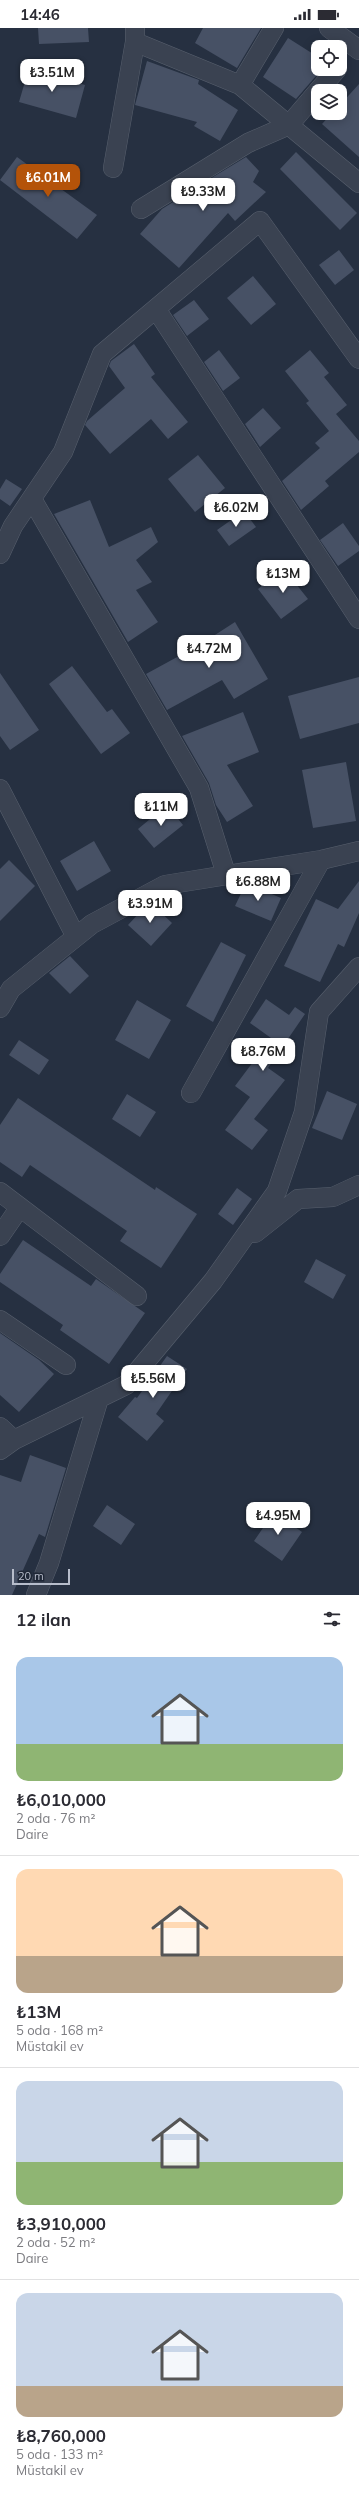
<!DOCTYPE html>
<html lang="tr">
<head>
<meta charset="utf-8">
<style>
  :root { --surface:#fff; --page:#f2f2f3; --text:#2b2b33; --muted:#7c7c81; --line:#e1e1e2; --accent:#b45309 }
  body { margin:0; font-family:Mulish,sans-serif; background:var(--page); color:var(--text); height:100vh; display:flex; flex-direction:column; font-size:15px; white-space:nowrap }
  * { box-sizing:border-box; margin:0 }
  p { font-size:13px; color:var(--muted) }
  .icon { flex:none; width:22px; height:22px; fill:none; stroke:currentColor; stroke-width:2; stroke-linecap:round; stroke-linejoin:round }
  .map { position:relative; height:1567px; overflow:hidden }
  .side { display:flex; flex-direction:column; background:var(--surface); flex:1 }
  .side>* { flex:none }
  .tools { position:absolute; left:311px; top:12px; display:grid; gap:8px }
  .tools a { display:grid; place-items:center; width:36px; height:36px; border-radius:8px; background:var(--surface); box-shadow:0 2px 10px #0003; font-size:20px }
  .scale { position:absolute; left:12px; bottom:10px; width:58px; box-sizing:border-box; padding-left:4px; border:2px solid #b7bdcb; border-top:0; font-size:11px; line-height:14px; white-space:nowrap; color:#b7bdcb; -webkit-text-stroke:3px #1f2736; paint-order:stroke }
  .price { position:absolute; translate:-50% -34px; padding:0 9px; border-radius:8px; background:#fff; color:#222; font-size:13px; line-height:26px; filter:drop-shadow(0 1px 2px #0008) }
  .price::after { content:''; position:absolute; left:50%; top:24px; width:12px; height:9px; margin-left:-6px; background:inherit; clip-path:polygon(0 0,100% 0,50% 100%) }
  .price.active { background:var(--accent); color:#fff }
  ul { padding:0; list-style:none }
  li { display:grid; align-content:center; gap:8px; height:212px; padding:0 16px }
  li+li { border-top:1px solid var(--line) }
  li span { display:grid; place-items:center; height:124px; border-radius:12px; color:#555 }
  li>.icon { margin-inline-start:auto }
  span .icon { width:72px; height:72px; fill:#fffc; stroke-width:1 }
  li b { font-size:17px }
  h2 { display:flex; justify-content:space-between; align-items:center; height:48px; padding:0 16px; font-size:17px }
  .status { display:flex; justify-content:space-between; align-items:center; height:28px; padding:0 20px; background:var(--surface); direction:ltr }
  .status svg { height:11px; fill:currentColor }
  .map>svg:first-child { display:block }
  .building { fill:#475165 }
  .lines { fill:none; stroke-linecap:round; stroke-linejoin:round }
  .minor-casing { stroke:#58606e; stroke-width:20 }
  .minor { stroke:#3a4251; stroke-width:19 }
</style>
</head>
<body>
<div class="status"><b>14:46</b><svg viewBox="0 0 49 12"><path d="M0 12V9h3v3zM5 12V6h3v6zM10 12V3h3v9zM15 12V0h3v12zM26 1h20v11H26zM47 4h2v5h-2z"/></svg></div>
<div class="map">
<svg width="359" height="1567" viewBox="0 0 359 1567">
  <rect width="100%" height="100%" fill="#263041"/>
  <path class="building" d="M38 0H88L89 14 39 16Z
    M203 0H261L237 40 195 15Z
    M288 10 318 29V41H322L296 71 263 49Z
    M147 33 199 52 198 56 238 82 220 113 194 98 197 94 135 77Z
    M29 40 85 57 76 90 19 74Z
    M359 56V129L322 96 332 85H340V77Z
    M296 124 357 185 340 202 280 141Z
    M17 129 97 187 77 211 0 152Z
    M246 129 259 143 253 154 266 164 235 193 228 185 179 240 140 206 162 181 178 171 184 176 213 149Z
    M339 222 354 242 335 257 319 237Z
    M253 248 276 276 251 297 227 270Z
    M194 272 209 291 187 308 173 287Z
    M134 316 155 346 151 349 188 394 168 411 151 391 110 426 85 397 87 393 125 360 109 338 111 333Z
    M219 322 240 350 223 363 204 334Z
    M310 322 329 345 324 349 347 377 336 386 359 413V424L325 453 329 458 301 482 282 453 320 420 315 415 329 403 306 375 309 373 285 343Z
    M263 380 281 400 260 419 245 396Z
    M198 427 225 460 195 484 168 451Z
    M6 451 22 461 10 478 0 471V461Z
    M90 472 109 519 151 499 158 514 136 532 152 554 136 562 158 594 128 614 54 486Z
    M244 483 256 499 229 518 217 502Z
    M343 495 359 518V523L338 538 320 512Z
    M284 541 308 571 281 591 258 561Z
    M235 594 268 651 234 671 222 652 167 682 146 646 201 616Z
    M72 638 107 684 112 681 130 705 101 726 49 656Z
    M0 645 39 702 10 722 0 708Z
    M359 649V695L300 711 288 668Z
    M243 684 259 724 227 737 253 778 227 794 216 777 209 755 182 708Z
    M346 734 356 793 313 800 302 742Z
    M167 777 183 797 154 820 138 801Z
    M94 813 111 843 77 863 60 833Z
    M9 832 35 858 0 893V841Z
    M359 853V885L344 919 338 916 320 954 284 938 316 871 338 881Z
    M246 855 281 870 271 893 235 878Z
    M152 876 172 895 151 918 128 897 142 882Z
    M221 914 246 927 213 994 186 978Z
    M70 928 89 948 70 966 49 945Z
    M266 971 289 987 295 979 305 986 268 1040 285 1052 254 1091 268 1102 252 1122 225 1102 250 1069 235 1058 271 1010 250 995Z
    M137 972 171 992 149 1031 115 1012Z
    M19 1012 49 1032 39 1047 9 1027Z
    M327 1063 357 1076 342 1112 312 1100Z
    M127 1066 156 1084 140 1109 112 1091Z
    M18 1070 155 1162 156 1159 197 1186 161 1240 120 1213 127 1203 30 1137 22 1149 0 1134V1097Z
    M237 1160 252 1171 233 1197 218 1186Z
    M23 1212 91 1258 96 1251 145 1285 109 1336 60 1302 63 1297 0 1254V1246Z
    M316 1231 346 1247 333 1271 304 1254Z
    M0 1305 39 1332 54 1346 19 1384 0 1367Z
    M167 1328 187 1341 156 1386 164 1393 147 1413 118 1389 135 1369 137 1370Z
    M30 1427 66 1440 45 1509 39 1506 12 1567H0V1447L21 1454Z
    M107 1477 135 1496 121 1517 93 1498Z
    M274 1484 302 1504 282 1533 254 1513Z"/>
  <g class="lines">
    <defs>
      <path id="minor" d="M329 0 359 22
        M135 14 240 57 359 155
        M240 57 274 0
        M318 63 337 41
        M113 140 135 14V0
        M141 181 248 115 289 97 318 63
        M156 281 359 591
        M32 471 199 760 226 846
        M0 526 13 498 63 424 102 326 260 193 359 331
        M0 761 76 909
        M0 980 11 961 92 896 165 857 321 832 359 823
        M191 1065 321 832
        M0 1164 137 1268
        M255 1205 298 1171 333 1169 359 1157
        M0 1208 20 1179
        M0 1292 66 1337
        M0 1399 14 1412
        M0 1422 14 1412 126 1357 213 1253 277 1163 304 1084 319 984 359 939
        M36 1567 49 1535 99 1370"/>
    </defs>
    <use href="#minor" class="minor-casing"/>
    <use href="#minor" class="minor"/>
  </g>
</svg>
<div class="tools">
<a><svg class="icon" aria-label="locate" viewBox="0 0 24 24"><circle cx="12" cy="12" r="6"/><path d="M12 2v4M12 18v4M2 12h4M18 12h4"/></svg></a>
<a><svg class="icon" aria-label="layers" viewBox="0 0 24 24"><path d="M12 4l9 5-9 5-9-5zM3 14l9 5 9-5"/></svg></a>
</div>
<div class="scale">20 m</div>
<b class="price" style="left:52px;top:65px">₺3.51M</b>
<b class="price active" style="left:48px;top:170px">₺6.01M</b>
<b class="price" style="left:203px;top:184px">₺9.33M</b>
<b class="price" style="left:236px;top:500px">₺6.02M</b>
<b class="price" style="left:283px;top:566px">₺13M</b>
<b class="price" style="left:209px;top:641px">₺4.72M</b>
<b class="price" style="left:161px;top:799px">₺11M</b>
<b class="price" style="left:258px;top:874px">₺6.88M</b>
<b class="price" style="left:150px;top:896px">₺3.91M</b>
<b class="price" style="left:263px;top:1044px">₺8.76M</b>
<b class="price" style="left:153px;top:1371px">₺5.56M</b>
<b class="price" style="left:278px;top:1508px">₺4.95M</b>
</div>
<section class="side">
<h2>12 ilan<svg class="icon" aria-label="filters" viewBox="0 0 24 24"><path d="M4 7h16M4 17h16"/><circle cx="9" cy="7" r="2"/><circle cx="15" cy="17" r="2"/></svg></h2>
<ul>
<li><span style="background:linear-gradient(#a9c7e8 70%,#8fb573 0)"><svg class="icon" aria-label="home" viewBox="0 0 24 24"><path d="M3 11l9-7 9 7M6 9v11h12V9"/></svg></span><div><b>₺6,010,000</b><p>2 oda · 76 m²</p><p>Daire</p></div></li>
<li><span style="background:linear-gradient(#ffd9b3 70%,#b9a48a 0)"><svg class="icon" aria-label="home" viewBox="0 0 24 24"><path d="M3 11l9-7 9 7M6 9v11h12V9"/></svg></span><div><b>₺13M</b><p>5 oda · 168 m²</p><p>Müstakil ev</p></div></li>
<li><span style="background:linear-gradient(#c9d6e8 65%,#8fb573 0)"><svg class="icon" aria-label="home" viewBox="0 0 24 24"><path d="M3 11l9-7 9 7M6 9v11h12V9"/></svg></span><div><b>₺3,910,000</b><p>2 oda · 52 m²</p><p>Daire</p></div></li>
<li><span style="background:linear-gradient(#c9d6e8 75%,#b9a48a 0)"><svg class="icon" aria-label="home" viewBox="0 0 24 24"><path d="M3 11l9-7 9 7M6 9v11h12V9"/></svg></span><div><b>₺8,760,000</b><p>5 oda · 133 m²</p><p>Müstakil ev</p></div></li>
</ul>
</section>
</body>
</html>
